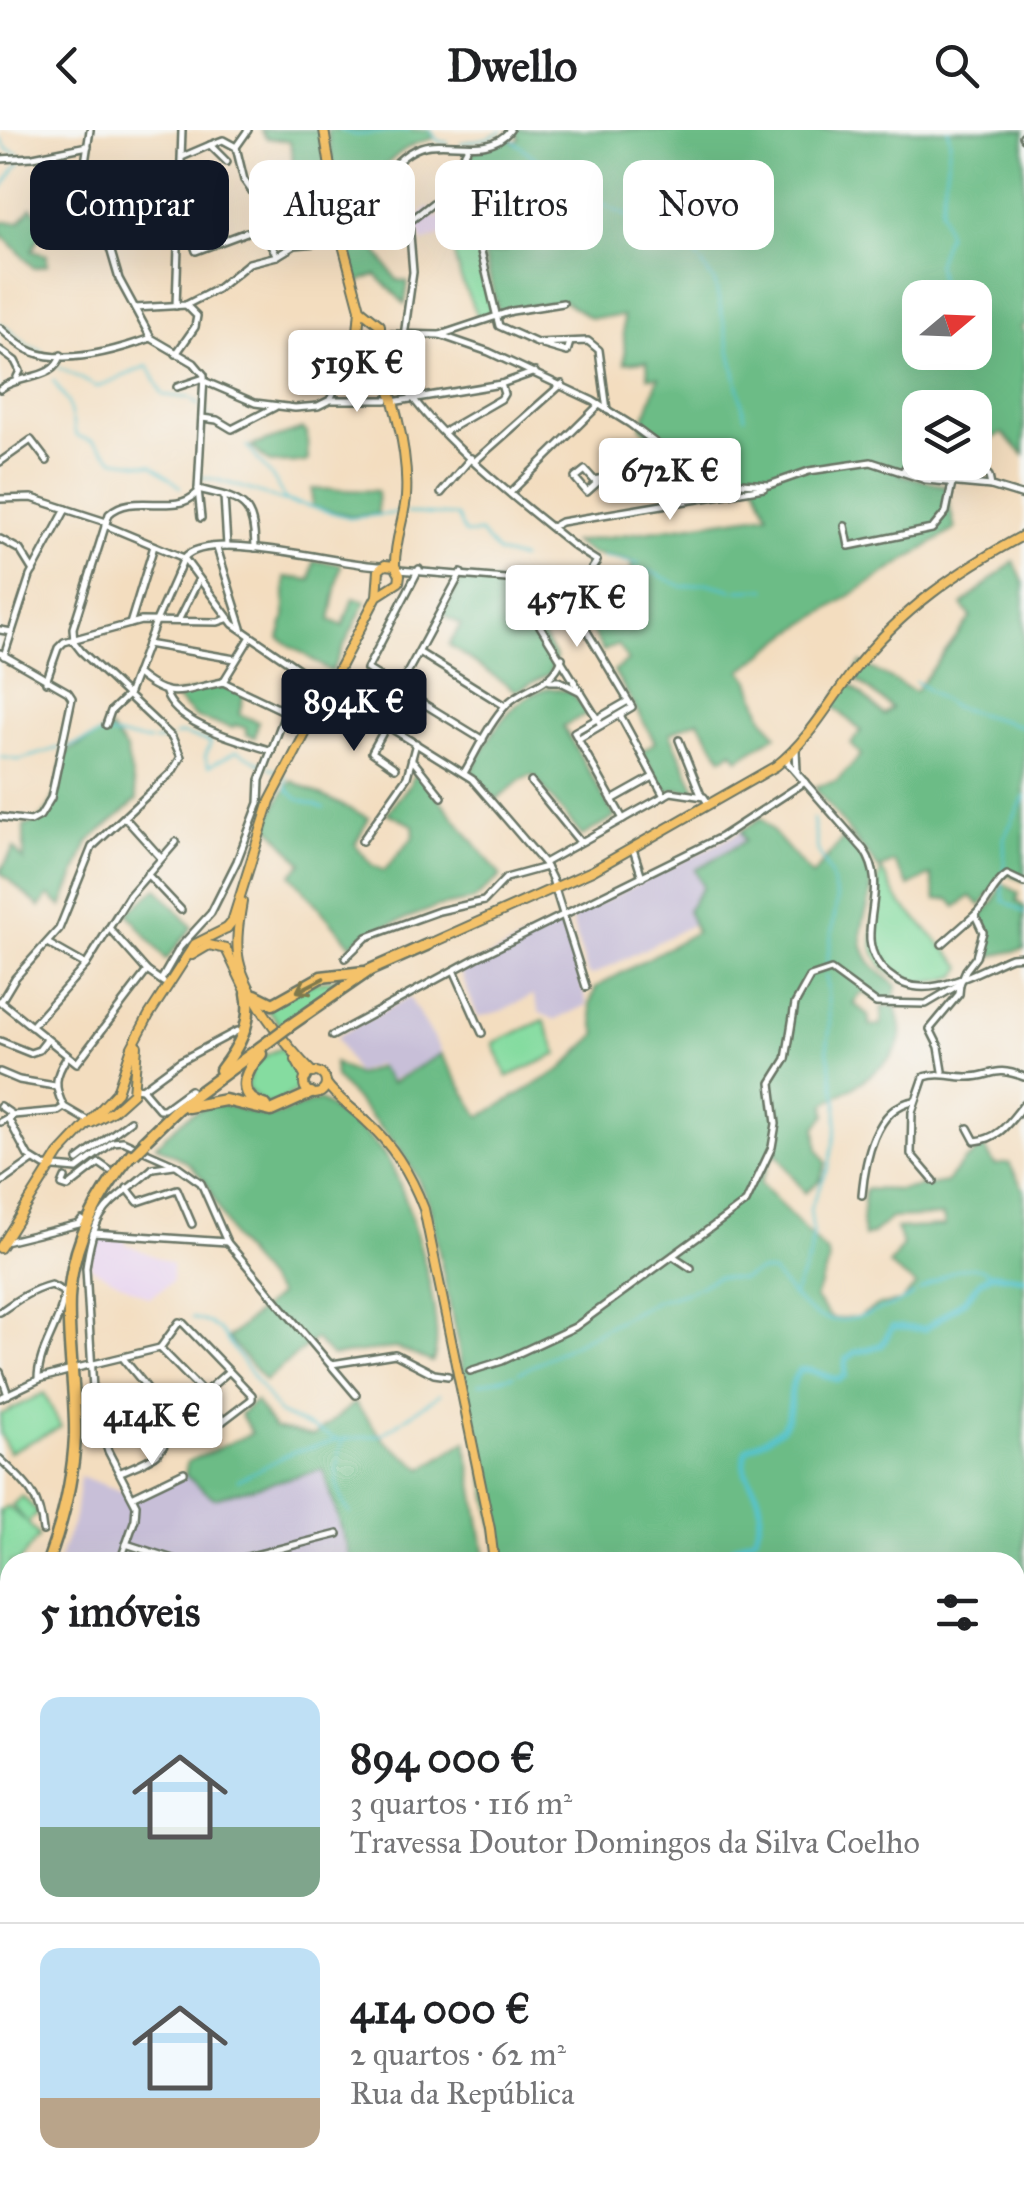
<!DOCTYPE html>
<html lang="pt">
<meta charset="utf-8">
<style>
body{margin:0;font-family:"IM FELL Great Primer",serif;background:#f6f6f6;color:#202124;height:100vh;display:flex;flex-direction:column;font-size:38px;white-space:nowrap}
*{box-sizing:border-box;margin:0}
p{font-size:32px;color:#757577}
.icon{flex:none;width:55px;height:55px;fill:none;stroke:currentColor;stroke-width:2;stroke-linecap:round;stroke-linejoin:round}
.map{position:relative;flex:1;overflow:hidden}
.panel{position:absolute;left:0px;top:1422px;width:1025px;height:642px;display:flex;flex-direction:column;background:#fff;border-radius:30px 30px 0 0;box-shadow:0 10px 40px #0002}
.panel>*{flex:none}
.hud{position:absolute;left:30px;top:30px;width:965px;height:90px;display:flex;gap:20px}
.needle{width:65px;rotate:71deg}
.tools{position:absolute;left:902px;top:150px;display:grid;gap:20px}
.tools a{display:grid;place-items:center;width:90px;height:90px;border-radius:20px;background:#fff;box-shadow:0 10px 40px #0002;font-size:50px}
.price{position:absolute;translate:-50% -85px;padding:0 22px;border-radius:10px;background:#fff;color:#222;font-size:32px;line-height:65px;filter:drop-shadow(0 2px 5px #0008)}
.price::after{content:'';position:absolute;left:50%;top:60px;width:30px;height:22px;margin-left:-15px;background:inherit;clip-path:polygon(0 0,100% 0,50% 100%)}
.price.selected{background:#111827;color:#fff}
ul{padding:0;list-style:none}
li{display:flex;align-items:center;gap:30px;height:250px;padding:0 40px}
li+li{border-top:2px solid #e0e0e0}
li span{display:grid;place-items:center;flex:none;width:280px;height:200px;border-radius:20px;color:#555}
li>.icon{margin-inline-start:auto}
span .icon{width:120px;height:120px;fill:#fffc;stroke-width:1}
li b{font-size:42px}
h2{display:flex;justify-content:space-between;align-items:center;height:120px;padding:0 40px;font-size:42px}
.pill{padding:0 35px;border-radius:20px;background:#fff;box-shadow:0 10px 40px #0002;font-size:35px;line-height:90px}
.pill.selected{background:#111827;color:#fff}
header{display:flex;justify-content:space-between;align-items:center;height:130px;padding:0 40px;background:#fff;font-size:45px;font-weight:700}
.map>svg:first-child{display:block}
</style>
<header><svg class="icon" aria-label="back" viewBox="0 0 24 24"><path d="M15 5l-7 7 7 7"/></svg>Dwello<svg class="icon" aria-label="search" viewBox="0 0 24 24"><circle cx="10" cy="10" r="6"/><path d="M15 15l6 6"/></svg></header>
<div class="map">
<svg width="1024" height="2064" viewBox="0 0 1024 2064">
<rect width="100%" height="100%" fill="#f6f6f2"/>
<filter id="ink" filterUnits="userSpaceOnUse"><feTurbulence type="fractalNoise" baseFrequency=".01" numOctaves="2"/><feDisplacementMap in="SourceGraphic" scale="20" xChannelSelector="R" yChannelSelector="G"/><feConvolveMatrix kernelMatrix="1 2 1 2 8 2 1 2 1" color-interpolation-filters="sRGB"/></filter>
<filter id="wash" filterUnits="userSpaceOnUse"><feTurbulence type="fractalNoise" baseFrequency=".0048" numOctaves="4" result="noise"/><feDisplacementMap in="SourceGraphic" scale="40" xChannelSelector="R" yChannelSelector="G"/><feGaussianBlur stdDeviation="2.25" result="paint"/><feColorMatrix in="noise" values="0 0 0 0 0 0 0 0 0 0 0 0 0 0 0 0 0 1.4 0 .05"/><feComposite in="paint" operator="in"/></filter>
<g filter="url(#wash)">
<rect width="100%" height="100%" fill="#f3ddbf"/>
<g fill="#e7d2ef">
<path d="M428 76 434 88 476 84V103H447L423 112 415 92Z"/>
<path d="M101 1107 125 1109 126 1114 172 1134V1152L149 1168 90 1137 95 1109Z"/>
</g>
<g fill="#c8bfd8">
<path d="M741 702 745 711 695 742 703 757 687 781 693 794 593 845 588 844 572 792 574 786Z"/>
<path d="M558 792 566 794 587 875 556 890 540 883 533 865 501 881 478 887 460 841Z"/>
<path d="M409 867 442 923 390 951 378 934 356 943 336 907Z"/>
<path d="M324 1339 352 1432H58L75 1387 80 1346 140 1368 185 1344 214 1368Z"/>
</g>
<g fill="#85dca0" stroke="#528c6a" stroke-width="2.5">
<path d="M452 103H476L491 180 489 186 479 189C466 162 452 134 452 103Z"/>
<path d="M881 739 899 771 963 837 957 846C926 857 883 857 873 817 869 802 878 756 881 739Z"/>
<path d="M354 846 282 897 265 876 313 853Z"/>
<path d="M544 890 558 924 507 947 493 913Z"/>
<path d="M282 918 300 941 299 958 277 974H263L247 958C249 935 260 926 282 918Z"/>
<path d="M44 1263 61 1297 9 1322 0 1303V1285Z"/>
<path d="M22 1366 38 1382 28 1393 39 1406 19 1432H10V1445L0 1458V1381L7 1376 26 1391 12 1375Z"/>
</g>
<g fill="#6cbc86" stroke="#467c5d" stroke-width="2.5" fill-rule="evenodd">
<path d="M261 0H320L332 80 287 77 285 42 293 33 290 11 266 8Z"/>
<path d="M327 0H431L432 9C392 15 365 58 352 93L343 92Z"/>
<path d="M515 0H1024V195L1020 197 1024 203V325L1002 303 975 318V278H920V315L900 344 945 356 955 399 791 503 742 540 750 551 763 587 776 605 738 629 733 622 722 628 698 590 670 603 697 662 678 659 665 662 642 622 655 612 614 541 628 531 618 515 603 521 565 455 596 448 630 450 632 431 592 424 573 412 768 384 756 354 682 329 641 297 659 247H648L647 231 625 233 623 186 590 188 564 171 498 182 484 124 506 121 503 69H506V38L460 41 475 20 510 9 515 13 519 8ZM920 168H975V222H920Z"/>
<path d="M32 77 45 94 32 121 47 125V135L34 138 2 104 0 111V92H20Z"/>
<path d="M362 101 397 150 408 152 405 174 376 145 364 149 355 157 346 111 354 102Z"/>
<path d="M303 299 307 303 308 330 305 332 270 333 251 316Z"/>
<path d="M312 359 377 361 378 384 354 386 312 377Z"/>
<path d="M314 431 341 434 330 490 343 496 353 468 366 471 331 542 279 508 285 487V447L311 450Z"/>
<path d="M1014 431 1024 454V751L1004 743 981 776 971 766 956 777 949 769 936 770 931 745 909 756 894 732 879 739 814 657 837 651 861 625 851 614 861 601 831 574 848 552 884 585 892 578 852 546 861 533 915 562 971 487 962 475Z"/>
<path d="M462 448 503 453 514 460 556 528 549 544 516 561 449 515 461 495 443 484Z"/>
<path d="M218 555 244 564 239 584 258 592 255 607 246 604V598L235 595 233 598 196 588 173 566Z"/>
<path d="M550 558 571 562 589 583 563 596 615 687 582 706 533 645 520 650 497 670 471 642C490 606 508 568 550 558Z"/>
<path d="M110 599 126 620 137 670 88 712 62 777 49 765 40 777 0 742 14 718 24 731V696C57 688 58 650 65 623Z"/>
<path d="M416 640 501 746 474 770 437 777 364 804 351 815 291 745 302 733 268 695C273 678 280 665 292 651L369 688 355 714 372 735 384 741 414 706 413 695 387 683 410 654Z"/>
<path d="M761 688 812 746 846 705C903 764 842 785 869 830 876 842 888 848 897 856L894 869 877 870 863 862 853 873 868 885 870 896 881 895 882 877 896 876C898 886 903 897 901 907 898 933 846 961 825 974L826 985 816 997 818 1019 826 1033 820 1050 805 1063 775 1022 760 1053 828 1124 829 1132 815 1168 829 1186 835 1189 858 1187 879 1175 901 1172 916 1155 889 1135 903 1115 896 1099 945 1096 943 1086 891 1088 873 1104 864 1107 862 1091 865 1059 899 1060 946 1052 964 1031 984 1017 995 1035 1009 1033 1024 1060V1789L1015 1786V1432H501L430 1077 416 1045 398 1017 335 947 334 933 357 945 379 937 391 953 441 924 479 985 482 986 562 939 597 904 590 874 596 857 696 802 687 780 703 757 695 740 745 711 741 701Z"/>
<path d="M1002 753 1019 763 1017 771 1024 777V819L991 826 985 819 988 807 981 785 994 772Z"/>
<path d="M157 758 192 797 166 830 128 783Z"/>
<path d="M320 970C343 988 374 1006 389 1032 408 1063 450 1202 432 1232L396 1218 331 1226 315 1209 265 1251 228 1208 278 1165 234 1110 207 1054 190 1034 156 1015C178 994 196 971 229 976 242 978 255 986 268 986 287 985 301 973 320 970Z"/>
<path d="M255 1271 274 1298 313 1306 355 1273 385 1311 423 1339 466 1311 486 1432H352L323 1339 214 1368 185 1345 187 1332 252 1303 240 1284Z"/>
<path d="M10 1641V1891L3 1952 0 1735 3 1684Z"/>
<path d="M627 2055H873L874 2061 617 2064Z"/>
</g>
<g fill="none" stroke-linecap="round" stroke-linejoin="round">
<g stroke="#56c3cb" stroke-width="2.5">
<path d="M340 0 356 5 409 0"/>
<path d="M430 0 438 11 448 13"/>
<path d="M509 7 570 56 611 78"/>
<path d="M0 9 7 19 19 24"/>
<path d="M461 13 488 8 502 1"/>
<path d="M0 61 20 31"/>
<path d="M614 80 687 113 699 130"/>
<path d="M702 134 715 153 745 287"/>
<path d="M942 168 937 133 947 104 941 79 950 12 948 0"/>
<path d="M0 193 27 215 43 222"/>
<path d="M58 237 97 257 148 236 163 265 189 268 199 276"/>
<path d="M53 250 68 273 76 306 93 311 115 330 152 335 181 357"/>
<path d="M207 285 210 286"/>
<path d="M247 316 275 351 285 370 352 388 399 383"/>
<path d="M201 347C236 352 265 367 298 375"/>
<path d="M407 383 457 386 465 404 480 403 498 423 521 429"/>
<path d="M602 427 639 434"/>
<path d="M648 440 683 457 706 453 733 460"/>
<path d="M738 460 766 459"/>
<path d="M915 551 951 576 1024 597"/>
<path d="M175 606 182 604 211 612 205 627 209 636 237 621 262 634"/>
<path d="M154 611 170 610"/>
<path d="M65 618 103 604 150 611"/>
<path d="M0 627 19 630 59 618"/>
<path d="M269 637 280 643"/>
<path d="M286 647 287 659 298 669 324 678"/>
<path d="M813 689 818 721 831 746 837 770 826 839"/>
<path d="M1005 745 1004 708 1024 667"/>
<path d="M1002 752 1004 771 1024 782"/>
<path d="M919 1161C943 1148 965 1126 992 1144"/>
<path d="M793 1166 810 1126 813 1104 810 1078 829 1037 837 995V972L827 918 830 898 826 845"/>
<path d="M192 1188 209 1193 221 1202 279 1283 336 1309"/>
<path d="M519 1243 656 1171 690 1161 717 1147 742 1149 760 1141 772 1142C805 1178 817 1204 871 1183 887 1177 900 1175 914 1164"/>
<path d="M479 1254 514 1245"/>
<path d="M343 1311C333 1333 334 1364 350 1383"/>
<path d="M238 1350 293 1322 338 1310 381 1305 440 1264"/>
<path d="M1015 1639 1024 1665"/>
</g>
<g stroke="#56c3cb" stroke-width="6">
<path d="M717 1432 733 1418 755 1407C758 1396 762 1386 760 1374 757 1351 738 1349 746 1320 757 1313 774 1306 782 1297 796 1280 785 1256 800 1240H810L838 1250 845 1246 846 1229 856 1222 882 1215 892 1197 925 1199 966 1169 981 1150 992 1144 1024 1148"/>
<path d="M1015 1578 1024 1579"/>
</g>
</g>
</g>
<g filter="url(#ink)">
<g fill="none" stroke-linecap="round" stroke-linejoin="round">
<g stroke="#697565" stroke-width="10">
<g id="minor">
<path d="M90 0 85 33 119 149 151 208 194 233 204 245 198 359 201 388"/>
<path d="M248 0 236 17 244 50 270 87V113L277 126"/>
<path d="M1023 6 1024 8"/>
<path d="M210 15 223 10 236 17"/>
<path d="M182 27 210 15 227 32"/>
<path d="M0 29 33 27 88 16"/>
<path d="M180 58 217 46"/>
<path d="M443 65 468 17"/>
<path d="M479 66V113L499 196 537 213 588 211 599 220 607 280"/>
<path d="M186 91 196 121 247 102"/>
<path d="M183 92 207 84"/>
<path d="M354 100C357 79 367 68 380 52 391 38 403 23 421 17 449 8 488 28 510 0"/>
<path d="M176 176 182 0"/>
<path d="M135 178 186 175 217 159 249 133 277 126 295 115 317 113 366 96 409 92 443 65 446 66H503L502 60 486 61 479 66"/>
<path d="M0 198C10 207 20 217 33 222 67 235 118 220 151 208"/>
<path d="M440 205 512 181 563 173"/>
<path d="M395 206 387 212C391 277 526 376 575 417L597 431 587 446 531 451 399 440"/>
<path d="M404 206 413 142 409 92"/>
<path d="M378 207 388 204 440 205 489 222 593 271 630 294 681 332 741 353 769 355 809 341 871 332 926 350 991 356 1024 366"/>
<path d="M543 215 567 222 570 212"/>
<path d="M0 220 15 231 20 241 17 247"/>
<path d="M176 224 195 197 197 186 186 175"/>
<path d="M204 251 255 273 295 278 318 276 330 270 343 241 355 227 359 204"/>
<path d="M177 257 204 248"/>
<path d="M0 259C19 244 55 251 61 225"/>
<path d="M330 270H386"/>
<path d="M392 272 501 254 535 242"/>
<path d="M202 288 217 290 232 299 275 277"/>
<path d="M444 302 501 269 504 264 501 254"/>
<path d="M475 331 562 254"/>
<path d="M975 331 989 346 991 356"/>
<path d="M0 332 31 310 47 331"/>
<path d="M903 341 920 318"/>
<path d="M594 350 597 353 587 362 575 348 585 340 594 350 681 332"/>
<path d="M198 359C241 370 254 369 255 418"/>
<path d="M441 363 471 328"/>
<path d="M510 363 599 275"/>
<path d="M224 366 227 416"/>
<path d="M0 369 32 368 106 392"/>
<path d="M105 395 184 428 233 494 325 557"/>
<path d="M845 396 849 416 932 399 946 382 952 353"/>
<path d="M552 397 561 392 764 358"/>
<path d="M0 409 20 420 33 441"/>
<path d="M217 418 242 498"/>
<path d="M184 428C210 397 342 436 381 436"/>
<path d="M419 439 367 539 483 610"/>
<path d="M511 449 601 595"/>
<path d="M557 451 632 577 578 609"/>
<path d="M178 491 199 449"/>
<path d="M130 494 154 416"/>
<path d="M0 500 12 502"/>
<path d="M74 512 73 498 109 384C132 361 175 386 196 364"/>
<path d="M147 514 235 529"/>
<path d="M0 523 68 562 72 568 51 668 40 686 31 691 0 687"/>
<path d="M420 523 505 576"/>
<path d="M4 526 30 446 66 379"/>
<path d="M136 543C171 573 181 560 223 552"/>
<path d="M550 551H559L581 562"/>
<path d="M46 552 58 518 64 512 141 491 218 492 227 489"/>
<path d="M223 552 286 582"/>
<path d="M223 552 250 508"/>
<path d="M399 558 461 443"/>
<path d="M333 562 472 649 544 733 552 749 586 857"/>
<path d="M166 563C176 596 243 611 272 621"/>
<path d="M620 585 664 666"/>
<path d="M106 595 111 581 128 565 156 491 184 428"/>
<path d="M387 595 372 622 395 638"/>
<path d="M679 610 701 665"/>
<path d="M796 619 797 641"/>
<path d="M787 627 788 633 864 720C883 749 871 772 870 803 869 819 876 834 888 844 924 876 974 842 1011 827L1024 826"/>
<path d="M414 632 442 667"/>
<path d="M464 643C477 621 489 593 507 574 526 555 553 556 562 528"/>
<path d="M531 652 580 712"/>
<path d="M612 670 653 647"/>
<path d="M125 688 161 728"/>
<path d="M623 689 574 602 628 571"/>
<path d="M362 711 407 647 416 613"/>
<path d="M633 719 642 747"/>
<path d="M544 733 671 662 704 667 708 673"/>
<path d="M147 744 181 780"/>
<path d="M109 798 147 841 163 852"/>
<path d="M49 814 86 835"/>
<path d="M942 814 975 785"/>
<path d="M345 828 367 807 439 781 484 771 506 748 546 737"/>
<path d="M454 840 482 903"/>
<path d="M161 850 180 817 211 783 237 731 259 673 260 650 289 574 290 534"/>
<path d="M0 871 77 933 147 841"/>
<path d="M0 873 15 848 59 799 92 717 172 642 181 627 172 607 81 521 74 512"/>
<path d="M31 897 86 835 129 766 176 712"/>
<path d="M332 906 476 828 721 707 805 652"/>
<path d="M0 911 30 923 39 920 46 911"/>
<path d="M943 941 939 917 930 899 959 864 960 854"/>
<path d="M0 942 19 950 55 956"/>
<path d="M135 958 142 959 180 931 237 901"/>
<path d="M142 959 159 979H164L190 960"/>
<path d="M0 976 13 985 58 981 64 977 88 991"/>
<path d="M64 977C53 956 55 946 67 927"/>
<path d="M0 992 13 985 9 990 28 1026 44 1036 77 1039 113 1012 123 1011 134 1016"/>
<path d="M968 998 975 1011C1000 1009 1010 991 1024 974"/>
<path d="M144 1021 176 1035 201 1053 227 1112 356 1265"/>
<path d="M78 1030 130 991"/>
<path d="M153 1038 174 1035"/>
<path d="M65 1048 62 1055 68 1057 99 1033 109 1040"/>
<path d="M934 1051 911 1024 912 982 924 947C941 942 950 947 966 947 993 948 992 934 1024 947"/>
<path d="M0 1053 33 1030"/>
<path d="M127 1058 138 1072 177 1059 192 1094"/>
<path d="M862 1065C865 1031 875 977 914 971"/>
<path d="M93 1103 227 1112"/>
<path d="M5 1112 79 1094 82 1090"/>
<path d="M673 1126 691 1138"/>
<path d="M0 1182C17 1170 31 1160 51 1155L64 1162C62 1193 38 1219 38 1249"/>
<path d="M160 1218 179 1192 183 1193 252 1265V1269L223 1291 183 1311"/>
<path d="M160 1218 204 1263 223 1291"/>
<path d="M332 1234 395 1224 434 1244 448 1246"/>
<path d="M77 1238 160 1218"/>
<path d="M470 1241 502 1231 575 1197 746 1072 772 1017 776 994 771 953 786 929 795 874 810 847 831 840 876 873 926 874 960 854 966 840 976 827 983 802 975 785C988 773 993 754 1007 745L1024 753"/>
<path d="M0 1242 8 1265"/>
<path d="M204 1263 229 1241"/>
<path d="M0 1268 42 1248 68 1241"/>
<path d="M0 1329C26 1354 39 1362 43 1401"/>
<path d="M121 1342C132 1337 147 1332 157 1324 188 1296 140 1251 123 1228"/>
<path d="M134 1366 184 1342"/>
<path d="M126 1414 182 1432"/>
<path d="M120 1432 135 1389 136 1375 108 1321 94 1277 86 1138C95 1073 109 1077 153 1038"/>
<path d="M227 1432 338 1404"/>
<path d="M1015 1898 1024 1900"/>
<path d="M8 1936 10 1948"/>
<path d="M0 1969 10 1961"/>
<path d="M0 1986 10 1997"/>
<path d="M0 2019 10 2010"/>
<path d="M0 2024 7 2028 10 2026"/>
<path d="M13 2055 21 2064"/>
<path d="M215 2055 218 2064"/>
<path d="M384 2055 387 2064"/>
<path d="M547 2055 554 2064"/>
<path d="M875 2055 877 2064"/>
<path d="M0 2059 8 2049"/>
<path d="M263 2064 267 2055"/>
<path d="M577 2064V2055"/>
</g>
</g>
<g stroke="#697565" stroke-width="12">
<g id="major">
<path d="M324 0 342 111 360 179 358 202 364 210 375 209 380 204V195L360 179"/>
<path d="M367 211C392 250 409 322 406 367 404 390 394 413 395 436"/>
<path d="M242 772C239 790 236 807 238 825 242 861 288 918 313 943"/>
<path d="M227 798 232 792 270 671 377 466 379 440 385 435 395 436 400 445 399 452 377 466"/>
<path d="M429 814 592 741 776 636C809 610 829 573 854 540 900 480 959 440 1024 405"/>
<path d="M226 819 249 867"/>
<path d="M192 825 209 815 226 819"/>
<path d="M296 930 306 948"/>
<circle cx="315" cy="953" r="11"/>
<path d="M326 953C337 969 353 978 367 992 394 1016 411 1045 424 1079L490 1399 494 1432"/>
<path d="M91 993 113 981 133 963 137 916"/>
<path d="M0 1118 59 1024 117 962 132 917 149 885 189 823 195 814 227 798"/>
<path d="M0 1708 10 1700"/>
<path d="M1015 1791 1024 1794"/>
<path d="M1015 2006 1024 2021"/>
</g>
</g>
<g stroke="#697565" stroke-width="15">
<g id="highway">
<path d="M255 865 273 874 321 847 364 842"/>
<path d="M289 896 370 840 429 814"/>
<path d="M261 924C244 942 234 967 266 976"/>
<path d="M221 940C238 918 253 893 247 864"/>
<path d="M188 977 225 970 271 981 311 963"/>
<path d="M143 1012 178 978 269 911"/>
<path d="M48 1432C63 1391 73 1350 75 1306 76 1260 67 1214 69 1168 72 1112 98 1065 132 1023"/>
<path d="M6 1597 10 1576"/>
<path d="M0 1654 10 1590"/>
</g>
</g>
<use href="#minor" stroke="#fff" stroke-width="5"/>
<use href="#major" stroke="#f4c26a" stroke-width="8"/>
<use href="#highway" stroke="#f4c26a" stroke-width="10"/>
<g stroke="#697565" stroke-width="10" stroke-linecap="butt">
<path id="minor-bridge" d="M325 557 333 562"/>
</g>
<g stroke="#697565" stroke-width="12" stroke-linecap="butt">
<path id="major-bridge" d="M0 1591H10"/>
</g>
<g stroke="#697565" stroke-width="15" stroke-linecap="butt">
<g id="highway-bridge">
<path d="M269 911 289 896"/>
<path d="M134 1024 145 1013"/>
</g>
</g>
<use href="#minor-bridge" stroke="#fff" stroke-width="5"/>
<use href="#major-bridge" stroke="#f4c26a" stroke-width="8"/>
<use href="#highway-bridge" stroke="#f4c26a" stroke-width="10"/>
</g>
<defs><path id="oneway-shaft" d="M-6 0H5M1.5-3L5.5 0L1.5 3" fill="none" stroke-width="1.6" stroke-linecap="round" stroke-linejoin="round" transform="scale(2.5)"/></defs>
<use stroke="#7f794c" href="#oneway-shaft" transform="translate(310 855) rotate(153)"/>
</g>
</svg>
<div class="tools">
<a><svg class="needle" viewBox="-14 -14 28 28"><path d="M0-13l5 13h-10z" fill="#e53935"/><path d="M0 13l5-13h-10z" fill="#757577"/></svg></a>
<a><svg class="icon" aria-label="layers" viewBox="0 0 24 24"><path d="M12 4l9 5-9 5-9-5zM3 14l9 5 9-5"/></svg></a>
</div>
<b class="price" style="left:357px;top:285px">519K €</b>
<b class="price" style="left:670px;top:393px">672K €</b>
<b class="price" style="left:577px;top:520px">457K €</b>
<b class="price selected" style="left:354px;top:624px">894K €</b>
<b class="price" style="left:152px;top:1338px">414K €</b>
<div class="hud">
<a class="pill selected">Comprar</a>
<a class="pill">Alugar</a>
<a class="pill">Filtros</a>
<a class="pill">Novo</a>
</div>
<section class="panel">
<h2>5 imóveis<svg class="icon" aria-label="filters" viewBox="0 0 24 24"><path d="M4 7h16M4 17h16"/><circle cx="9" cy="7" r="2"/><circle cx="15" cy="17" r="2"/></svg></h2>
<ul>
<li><span style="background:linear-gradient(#bfe0f5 65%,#7fa58c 0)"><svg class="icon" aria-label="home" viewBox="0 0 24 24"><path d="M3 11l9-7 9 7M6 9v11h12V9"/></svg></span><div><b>894 000 €</b><p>3 quartos · 116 m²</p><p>Travessa Doutor Domingos da Silva Coelho</p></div></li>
<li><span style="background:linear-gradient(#bfe0f5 75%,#b9a48a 0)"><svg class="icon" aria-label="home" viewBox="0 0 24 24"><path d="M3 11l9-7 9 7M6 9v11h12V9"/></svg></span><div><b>414 000 €</b><p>2 quartos · 62 m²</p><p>Rua da República</p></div></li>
</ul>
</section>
</div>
